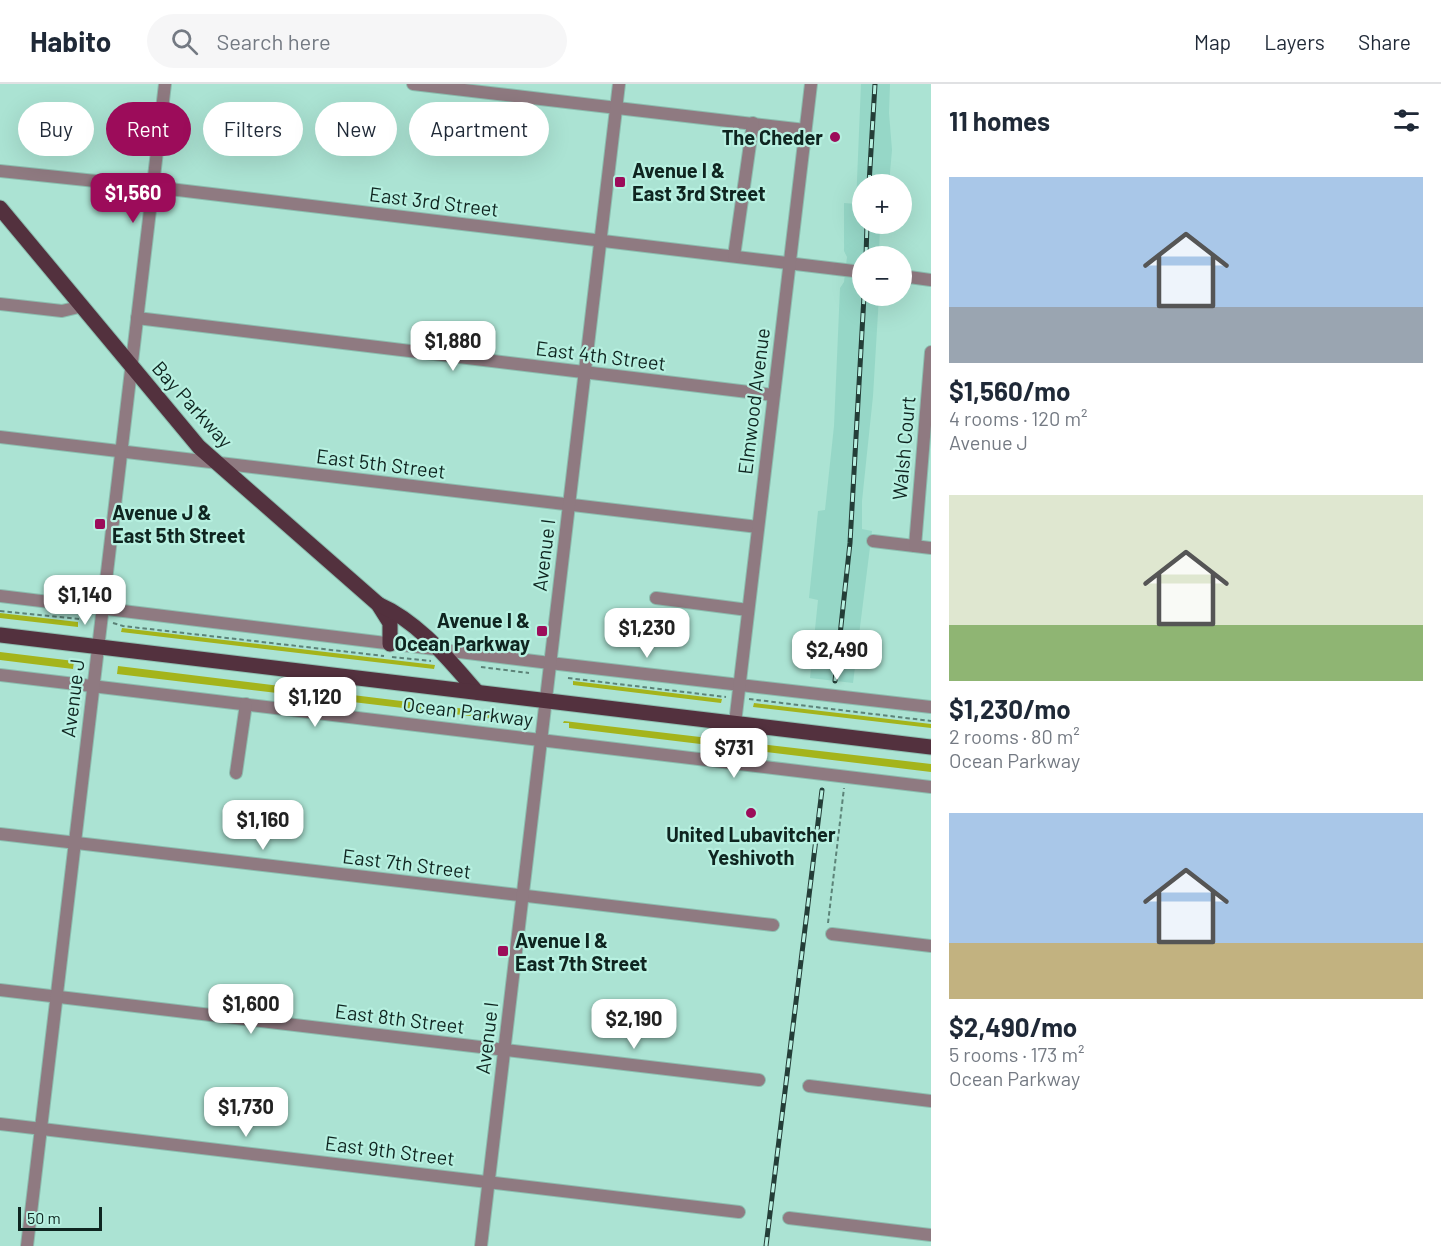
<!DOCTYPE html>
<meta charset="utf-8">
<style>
body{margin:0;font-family:Barlow,sans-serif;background:#f6f6f7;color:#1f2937;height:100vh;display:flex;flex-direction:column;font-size:22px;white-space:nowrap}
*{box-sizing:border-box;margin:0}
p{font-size:20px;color:#747a83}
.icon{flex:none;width:33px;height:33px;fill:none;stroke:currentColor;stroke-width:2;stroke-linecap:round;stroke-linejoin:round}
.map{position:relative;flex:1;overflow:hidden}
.side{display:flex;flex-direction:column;background:#fff;width:510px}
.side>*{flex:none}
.top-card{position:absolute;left:18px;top:18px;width:570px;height:54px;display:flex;gap:12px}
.buttons{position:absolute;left:852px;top:90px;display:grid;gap:12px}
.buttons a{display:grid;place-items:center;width:60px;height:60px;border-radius:50%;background:#fff;box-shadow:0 6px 24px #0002;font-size:30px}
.scale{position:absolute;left:18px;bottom:15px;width:84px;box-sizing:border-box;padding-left:6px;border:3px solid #0f2520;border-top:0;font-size:16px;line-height:21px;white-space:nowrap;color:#0f2520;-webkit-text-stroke:4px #b7f0e0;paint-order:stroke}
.price{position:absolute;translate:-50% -51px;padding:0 14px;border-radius:12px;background:#fff;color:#222;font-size:20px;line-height:39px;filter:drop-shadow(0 2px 3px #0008)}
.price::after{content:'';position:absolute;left:50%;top:36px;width:18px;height:14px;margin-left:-9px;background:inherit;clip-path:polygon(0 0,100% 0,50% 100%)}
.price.current{background:#9c0c5a;color:#fff}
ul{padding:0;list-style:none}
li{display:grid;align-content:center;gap:12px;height:318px;padding:0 18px}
li span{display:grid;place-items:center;height:186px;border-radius:0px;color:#555}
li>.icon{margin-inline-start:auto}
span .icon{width:108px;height:108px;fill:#fffc;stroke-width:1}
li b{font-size:26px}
h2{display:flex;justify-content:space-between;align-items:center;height:72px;padding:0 18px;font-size:26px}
.tag{padding:0 21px;border-radius:27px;background:#fff;box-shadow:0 6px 24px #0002;font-size:21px;line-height:54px}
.tag.current{background:#9c0c5a;color:#fff}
header{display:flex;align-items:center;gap:36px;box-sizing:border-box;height:84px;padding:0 30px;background:#fff;border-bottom:2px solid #e0e1e3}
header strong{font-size:28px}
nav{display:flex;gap:33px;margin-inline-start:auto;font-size:21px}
.search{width:420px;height:54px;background:#f6f6f7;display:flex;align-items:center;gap:15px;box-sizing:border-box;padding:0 21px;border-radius:33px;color:#747a83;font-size:22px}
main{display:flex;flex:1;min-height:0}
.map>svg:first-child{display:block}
</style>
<header>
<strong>Habito</strong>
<div class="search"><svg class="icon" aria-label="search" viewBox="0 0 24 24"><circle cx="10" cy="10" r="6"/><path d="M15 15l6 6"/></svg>Search here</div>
<nav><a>Map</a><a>Layers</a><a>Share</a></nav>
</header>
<main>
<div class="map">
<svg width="931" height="1162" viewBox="0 0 931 1162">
<rect width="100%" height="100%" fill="#abe3d3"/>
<path fill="#96d7c7" d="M861 0H890L889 29 892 66 889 100H862V140H880L879 172H862V212H879L873 312 862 417V445L872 447 853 599 810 594 818 516 809 514 818 427 825 426 834 342 840 204 844 198 847 173 844 167V119L856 120Z"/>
<g fill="#a4b41b">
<path d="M0 529 78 538V543L0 534Z"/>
<path d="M122 544 435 581 434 585 121 548Z"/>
<path d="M0 568 74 577 73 585 0 576Z"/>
<path d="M118 582 522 632 521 638 117 590Z"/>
<path d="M573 597 722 615 721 619 573 601Z"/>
<path d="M754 619 931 640V644L753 623Z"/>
<path d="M564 637 931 680V688L569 644V639H563Z"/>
</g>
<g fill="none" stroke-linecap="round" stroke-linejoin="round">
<g stroke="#8cbdaf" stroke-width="14">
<g id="minor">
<path d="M413 0 805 46"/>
<path d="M0 87 153 103 862 188"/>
<path d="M734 172 753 39"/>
<path d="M902 192 931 196"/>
<path d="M0 220 62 227 83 222"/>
<path d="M137 234 773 311"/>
<path d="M0 353 758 443"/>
<path d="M873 457 931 464"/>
<path d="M915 462 931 268"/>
<path d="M0 512 550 579 931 623"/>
<path d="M656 514 748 526"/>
<path d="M0 591 931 703"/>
<path d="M735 639 811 0"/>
<path d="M236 689 246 620"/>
<path d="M0 750 773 841"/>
<path d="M832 850 931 862"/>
<path d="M0 906 759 996"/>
<path d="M809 1002 931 1017"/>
<path d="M0 1040 739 1128"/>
<path d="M789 1134 931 1151"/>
<path d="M27 1162 165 0"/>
<path d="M481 1162 619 0"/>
</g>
</g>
<g stroke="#8cbdaf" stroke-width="17">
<g id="major">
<path d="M0 124 199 363 378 520 390 539V560"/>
<path d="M378 520C419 538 448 575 477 608"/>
<path d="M0 551 931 663"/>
</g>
</g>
<g stroke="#5c8378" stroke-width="2" stroke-dasharray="4.5 3" stroke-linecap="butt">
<path d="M0 527 89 536"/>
<path d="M113 539 123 542 384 572"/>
<path d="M392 573 431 577"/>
<path d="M481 583 529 589"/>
<path d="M568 594 726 613"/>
<path d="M749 615 931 637"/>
<path d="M828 839 844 704"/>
</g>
<use href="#minor" stroke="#8f7a81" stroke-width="12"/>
<use href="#major" stroke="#53313e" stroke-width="15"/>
<g stroke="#243e38" stroke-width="5">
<g id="rail">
<path d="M869 100 875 0"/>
<path d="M866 172 867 140"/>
<path d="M835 597 850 459 864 212"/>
<path d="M766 1162 822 706"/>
</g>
</g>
<use href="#rail" stroke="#b7f0e0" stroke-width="3" stroke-dasharray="9" stroke-linecap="butt"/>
</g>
<g fill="#9c0c5a" stroke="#b7f0e0" stroke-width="2">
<circle cx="835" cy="53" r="6"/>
<rect x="614" y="92" width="12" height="12" rx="3"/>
<rect x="94" y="434" width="12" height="12" rx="3"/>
<rect x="536" y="541" width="12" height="12" rx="3"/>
<circle cx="751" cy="729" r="6"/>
<rect x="497" y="861" width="12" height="12" rx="3"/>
</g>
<g text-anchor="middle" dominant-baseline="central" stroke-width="4.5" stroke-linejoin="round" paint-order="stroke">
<g font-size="20" font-weight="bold" fill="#0f2520" stroke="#b7f0e0" text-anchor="start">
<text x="823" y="53" text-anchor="end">The Cheder</text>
<text x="632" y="86">Avenue I &amp;<tspan x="632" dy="23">East 3rd Street</tspan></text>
<text x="112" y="428">Avenue J &amp;<tspan x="112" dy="23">East 5th Street</tspan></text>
<text x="530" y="536" text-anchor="end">Avenue I &amp;<tspan x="530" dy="23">Ocean Parkway</tspan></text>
<text x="751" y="750" text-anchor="middle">United Lubavitcher<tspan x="751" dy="23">Yeshivoth</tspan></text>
<text x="515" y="856">Avenue I &amp;<tspan x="515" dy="23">East 7th Street</tspan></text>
</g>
<g font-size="20" fill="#0f2520" stroke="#b7f0e0">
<text transform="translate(434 117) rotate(7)">East 3rd Street</text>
<text transform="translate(601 271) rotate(7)">East 4th Street</text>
<text transform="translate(753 317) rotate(-83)">Elmwood Avenue</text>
<text transform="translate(193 320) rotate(48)">Bay Parkway</text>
<text transform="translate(903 364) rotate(-85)">Walsh Court</text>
<text transform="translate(381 379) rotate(7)">East 5th Street</text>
<text transform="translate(543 471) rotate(-83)">Avenue I</text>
<text transform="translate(72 614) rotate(-83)">Avenue J</text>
<text transform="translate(468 627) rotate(7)">Ocean Parkway</text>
<text transform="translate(407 779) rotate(7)">East 7th Street</text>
<text transform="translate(400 934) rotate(7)">East 8th Street</text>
<text transform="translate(486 954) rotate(-83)">Avenue I</text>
<text transform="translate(390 1066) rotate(7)">East 9th Street</text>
</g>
</g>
</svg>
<div class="buttons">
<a>+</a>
<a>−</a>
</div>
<div class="scale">50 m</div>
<b class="price current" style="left:133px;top:140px">$1,560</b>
<b class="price" style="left:453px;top:288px">$1,880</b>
<b class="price" style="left:85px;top:542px">$1,140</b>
<b class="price" style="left:647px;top:575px">$1,230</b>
<b class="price" style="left:837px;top:597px">$2,490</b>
<b class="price" style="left:315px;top:644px">$1,120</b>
<b class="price" style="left:734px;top:695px">$731</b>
<b class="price" style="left:263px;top:767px">$1,160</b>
<b class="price" style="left:251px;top:951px">$1,600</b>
<b class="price" style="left:634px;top:966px">$2,190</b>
<b class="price" style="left:246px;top:1054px">$1,730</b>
<div class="top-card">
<a class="tag">Buy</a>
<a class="tag current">Rent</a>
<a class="tag">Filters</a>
<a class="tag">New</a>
<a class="tag">Apartment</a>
</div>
</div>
<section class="side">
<h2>11 homes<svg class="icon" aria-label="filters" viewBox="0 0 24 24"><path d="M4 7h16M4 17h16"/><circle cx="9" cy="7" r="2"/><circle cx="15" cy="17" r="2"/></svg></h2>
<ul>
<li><span style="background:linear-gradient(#a9c7e8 70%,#9aa5b1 0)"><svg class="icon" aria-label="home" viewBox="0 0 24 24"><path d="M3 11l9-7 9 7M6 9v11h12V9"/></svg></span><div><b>$1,560/mo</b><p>4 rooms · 120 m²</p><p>Avenue J</p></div></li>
<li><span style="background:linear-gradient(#dfe7d0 70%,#8fb573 0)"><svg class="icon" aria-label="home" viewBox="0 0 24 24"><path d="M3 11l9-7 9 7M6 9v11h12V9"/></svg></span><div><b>$1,230/mo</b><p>2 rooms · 80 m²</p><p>Ocean Parkway</p></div></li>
<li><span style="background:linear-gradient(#a9c7e8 70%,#c2b280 0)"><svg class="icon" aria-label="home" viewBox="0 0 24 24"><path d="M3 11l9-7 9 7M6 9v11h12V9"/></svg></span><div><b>$2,490/mo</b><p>5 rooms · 173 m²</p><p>Ocean Parkway</p></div></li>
</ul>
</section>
</main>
